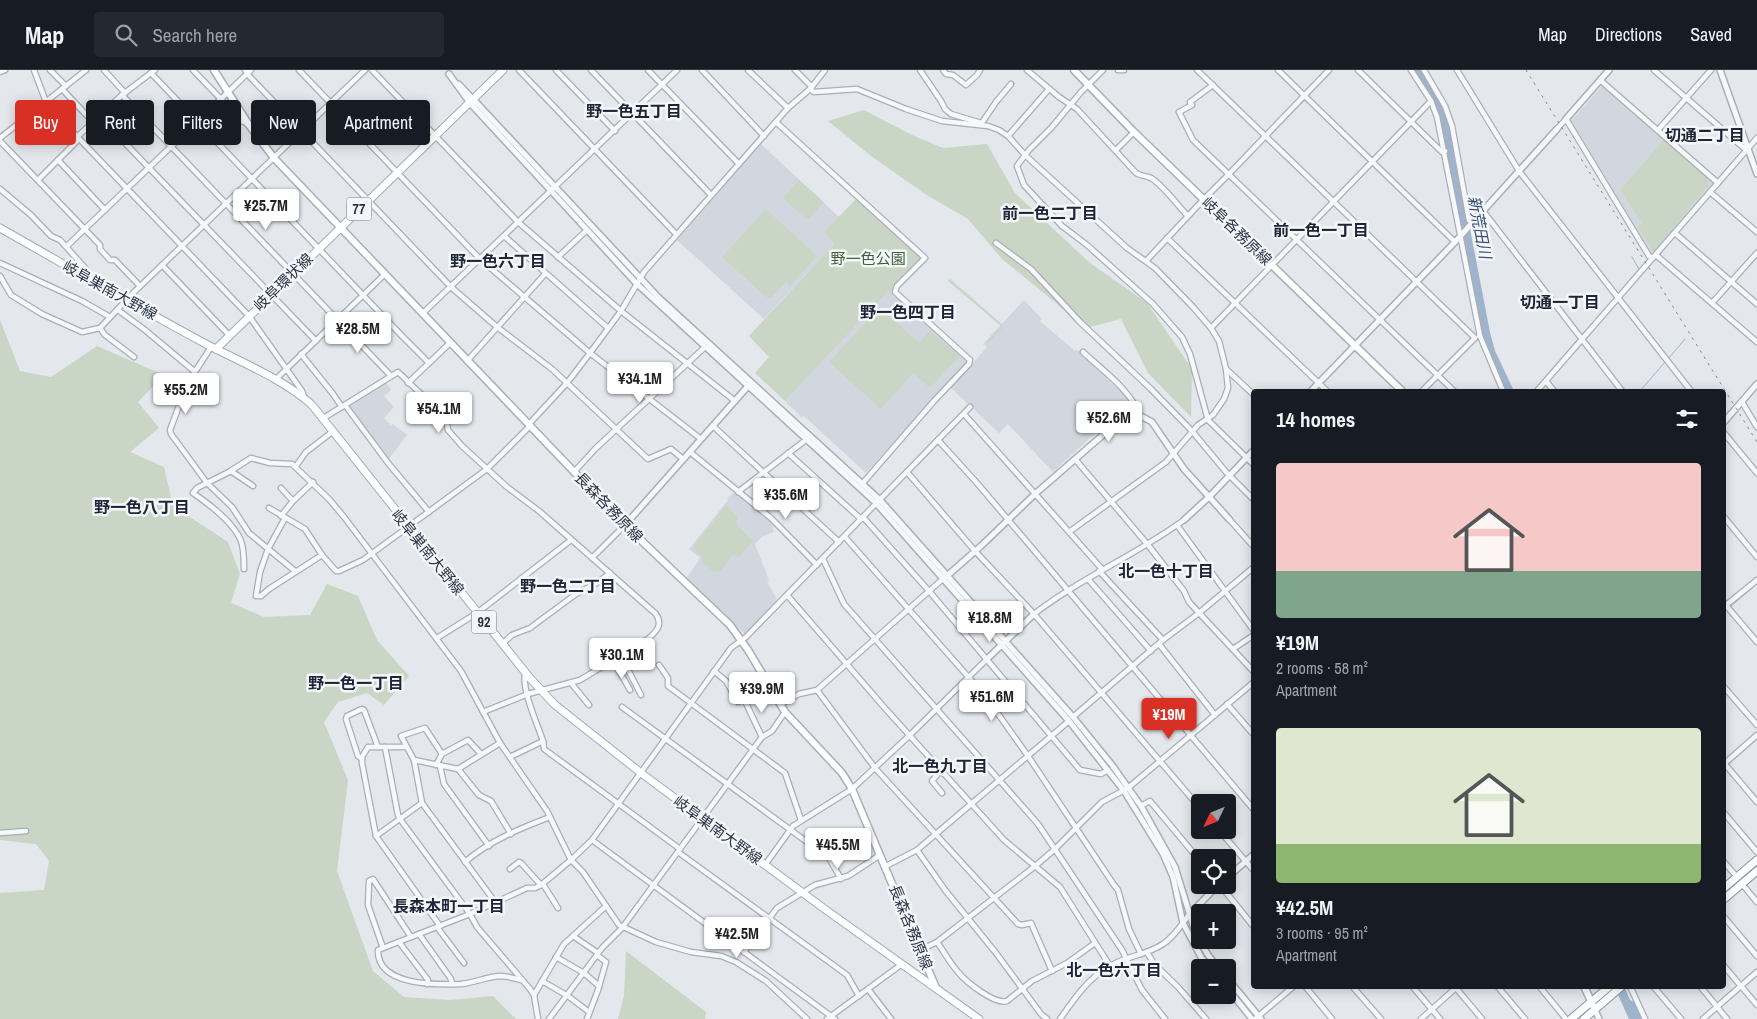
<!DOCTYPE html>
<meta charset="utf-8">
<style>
body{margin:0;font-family:"Archivo Narrow","Noto Sans JP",sans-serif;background:#242831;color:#f1f3f6;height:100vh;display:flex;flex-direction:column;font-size:19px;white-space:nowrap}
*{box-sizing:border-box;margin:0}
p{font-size:16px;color:#9ea1a6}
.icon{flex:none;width:28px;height:28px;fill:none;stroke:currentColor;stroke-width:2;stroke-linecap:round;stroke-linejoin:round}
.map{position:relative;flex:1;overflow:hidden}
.panel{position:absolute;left:1251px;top:319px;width:475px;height:600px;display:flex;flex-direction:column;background:#171b24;border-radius:5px;box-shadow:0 2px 12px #0003}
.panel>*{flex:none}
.banner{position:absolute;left:15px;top:30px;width:475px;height:45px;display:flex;gap:10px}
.needle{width:32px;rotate:227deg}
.controls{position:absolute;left:1191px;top:724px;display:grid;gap:10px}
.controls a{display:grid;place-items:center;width:45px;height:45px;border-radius:5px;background:#171b24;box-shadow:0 2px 12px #0003;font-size:25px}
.price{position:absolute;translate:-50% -42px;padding:0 11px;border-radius:5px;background:#fff;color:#222;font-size:16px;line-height:32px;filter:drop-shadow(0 1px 2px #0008)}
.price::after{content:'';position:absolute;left:50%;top:30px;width:15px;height:11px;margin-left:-8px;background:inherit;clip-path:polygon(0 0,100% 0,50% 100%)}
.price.on{background:#d93025;color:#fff}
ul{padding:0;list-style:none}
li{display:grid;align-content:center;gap:10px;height:265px;padding:0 25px}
li span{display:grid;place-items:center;height:155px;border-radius:5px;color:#555}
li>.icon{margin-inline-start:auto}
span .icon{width:90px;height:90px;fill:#fffc;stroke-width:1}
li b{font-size:21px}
h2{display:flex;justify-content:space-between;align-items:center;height:60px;padding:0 25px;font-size:21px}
.chip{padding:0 18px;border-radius:5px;background:#171b24;box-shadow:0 2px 12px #0003;font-size:18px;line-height:45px}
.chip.on{background:#d93025;color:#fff}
header{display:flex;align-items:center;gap:30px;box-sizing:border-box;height:70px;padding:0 25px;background:#171b24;border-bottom:1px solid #363941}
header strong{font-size:24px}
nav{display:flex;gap:28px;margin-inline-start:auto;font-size:18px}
.search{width:350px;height:45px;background:#242831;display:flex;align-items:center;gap:12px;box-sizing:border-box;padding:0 18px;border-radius:5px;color:#9ea1a6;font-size:19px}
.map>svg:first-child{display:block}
</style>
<header>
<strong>Map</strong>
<div class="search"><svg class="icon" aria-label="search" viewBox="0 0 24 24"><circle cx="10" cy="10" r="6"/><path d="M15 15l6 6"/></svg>Search here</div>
<nav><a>Map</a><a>Directions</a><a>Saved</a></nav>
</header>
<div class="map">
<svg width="1757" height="949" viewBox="0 0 1757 949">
<rect width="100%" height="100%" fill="#e4e7ec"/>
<g fill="#d2d6de">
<path d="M1603 15 1714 112 1653 183H1651L1571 51Z"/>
<path d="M761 74 839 147 824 162 834 174 764 249 677 170Z"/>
<path d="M888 220 967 289V292L866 403 804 346 802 348 785 331Z"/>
<path d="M1024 230 1042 249 1040 251 1075 281 1077 280 1134 334V338L1122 342 1105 354 1053 402 1008 354 999 363 951 318 987 277 983 274Z"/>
<path d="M385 311 391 320 384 326 394 337 384 348 391 355 393 354 407 365 388 390 348 335Z"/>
<path d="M735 422 771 452 774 462 763 466 755 474 769 510 767 512 778 531 745 564 686 509 700 488 689 479 728 430 727 428Z"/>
</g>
<g fill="#c9d6c5">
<path d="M864 40 912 65 943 78 987 74 1015 123 1090 193 1147 233 1192 299 1191 347 1148 303 1121 249 1086 258 1001 188 968 149 925 124 871 86 828 51Z"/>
<path d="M1664 70 1708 109V116L1653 182 1638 157 1642 153 1620 120Z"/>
<path d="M799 110 824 132 809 149H806L783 128Z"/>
<path d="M858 127 922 188 890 223 888 221 785 331 755 303 769 287 749 266 834 174 824 162Z"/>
<path d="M766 139 817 186 790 216 786 212 772 227H766L722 187Z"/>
<path d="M950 209 1004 256 987 274 986 273 1001 256 948 211Z"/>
<path d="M886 243 919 273 930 261 958 284 959 287 932 316 929 317 913 303 881 339 829 292 874 244Z"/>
<path d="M0 250 20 301 51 307 97 276 164 305 138 332 159 358 130 382 164 397 173 436 228 472 240 504 231 533 264 547 310 545 327 514 358 526 377 570 409 606 384 635 367 623 338 632 324 652 348 710 337 801 373 901 404 927 450 930 493 926 516 949H0V823L44 820 49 791 36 774 0 770Z"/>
<path d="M726 435 737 446V455L753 471 739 487 733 485 720 501 714 502 702 492V486L694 480V476Z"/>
<path d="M626 881 706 942 705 949H618L624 926Z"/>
</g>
<path fill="#9fb4cc" d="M1614 916H1624L1630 930 1634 932 1642 949H1629Z"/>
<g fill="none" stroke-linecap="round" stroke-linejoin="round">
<g stroke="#9fb4cc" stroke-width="1">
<path d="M1617 225 1639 199 1632 187"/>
<path d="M1581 266 1615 228"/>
<path d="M1668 289 1685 269"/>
<path d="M1533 321 1578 269"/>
<path d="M1640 321 1665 292"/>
<path d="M1730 537 1757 514"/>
<path d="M1727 695 1757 669"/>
</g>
<path stroke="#9fb4cc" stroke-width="9" d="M1418 0 1441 40 1445 54 1486 265 1491 283 1509 321"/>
<g stroke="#a9aeb7" stroke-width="7">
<g id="minor">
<path d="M34 0 46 32"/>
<path d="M50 0 66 16"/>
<path d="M104 0 125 23"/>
<path d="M193 0 242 51 248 54"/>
<path d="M245 0 250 7 451 217 497 257 552 299 648 389 671 379 683 389"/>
<path d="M299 0 480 189 590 283 701 369"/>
<path d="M372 0 518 152 621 241 735 331"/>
<path d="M519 0 676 164"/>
<path d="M556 0 615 61"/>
<path d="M591 0 711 125"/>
<path d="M648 0 739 94"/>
<path d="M702 0 764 66"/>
<path d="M748 0 788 38"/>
<path d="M795 0 812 17"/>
<path d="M920 0 941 31 945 39 951 44 981 53"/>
<path d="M943 0 946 4 953 5 966 15 977 5 980 0"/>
<path d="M1027 0 1059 27 1077 39 1136 103C1141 106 1147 106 1151 108 1163 115 1178 136 1188 146"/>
<path d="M1103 0 1081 22 1052 57 1029 80 1017 96 1024 115 1062 156 1087 175 1153 234 1182 267 1190 284 1208 350 1254 395"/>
<path d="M1118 0H1124"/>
<path d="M1197 0 1475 268 1422 321"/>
<path d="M1278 0 1455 172"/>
<path d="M1358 0 1442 82 1445 81"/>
<path d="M1424 0 1445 36 1452 56 1469 150 1472 153"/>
<path d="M1457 0 1519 101 1691 321"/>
<path d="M1654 0 1744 78H1748"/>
<path d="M0 2 5 0"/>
<path d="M151 3 402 266 429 293"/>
<path d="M1600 10 1718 113"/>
<path d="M459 14 474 30"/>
<path d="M1213 15 1190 32 1192 35 1179 42 1193 70 1454 321"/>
<path d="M62 19 93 52"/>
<path d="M810 19 814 22 857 19 906 39 942 51 988 56 999 60 1008 66 1025 85 1127 178 1155 198 1193 237 1211 258 1219 271 1226 299 1228 318 1224 329 1213 345 1198 355 1166 392 1069 462"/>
<path d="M122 25 391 306"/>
<path d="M1431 31 1437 47 1480 266"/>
<path d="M45 33 249 246 302 321 304 327"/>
<path d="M99 46 316 271"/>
<path d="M776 52 925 188 897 216 895 222 970 290 969 294 934 331 862 414"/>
<path d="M981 54 996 32 1011 14"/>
<path d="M1557 59 1566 49 1649 186 1653 188"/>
<path d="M1658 60 1711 0"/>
<path d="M1008 66 1049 19"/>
<path d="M77 67 122 25 155 0"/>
<path d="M0 68 86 0"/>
<path d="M0 71 100 175V179L110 190H115L140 216"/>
<path d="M1116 80 1134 62"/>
<path d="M58 90 105 140"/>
<path d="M38 110 79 69"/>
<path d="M0 119 31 145 51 166 60 170 86 199 85 206"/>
<path d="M1710 122 1757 162"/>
<path d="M1483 141 1622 321"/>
<path d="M1675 163 1757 234"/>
<path d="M504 166 608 258"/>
<path d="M1167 168 1327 321"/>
<path d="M996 173 1031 199 1080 252 1151 319 1192 361 1226 402 1254 430"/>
<path d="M67 176 251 0"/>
<path d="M1656 185 1757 272"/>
<path d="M558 187 587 160"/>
<path d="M1146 191 1204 129 1229 104 1329 0"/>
<path d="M0 193 82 231 110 247"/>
<path d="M162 195 229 265"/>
<path d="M0 206 11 225 42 244 82 262 100 258 105 265 134 287"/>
<path d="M1712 233 1757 183"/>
<path d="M118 240 145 260 194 301"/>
<path d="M423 243 677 0"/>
<path d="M100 258 132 224 365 0"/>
<path d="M1211 258 1431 31 1411 0"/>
<path d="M1479 266H1480L1503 321"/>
<path d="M211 277 180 325 179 336 170 360 171 364 207 413 232 437 249 463 295 501"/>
<path d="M1083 282C1101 299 1133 322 1139 345"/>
<path d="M301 284 333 324 342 337"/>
<path d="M468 290 545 204"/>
<path d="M1226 299 1254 325"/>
<path d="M275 310 385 204"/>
<path d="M1546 311 1554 321"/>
<path d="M408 313 451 272"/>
<path d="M1537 321 1757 68"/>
<path d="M1742 332 1757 357"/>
<path d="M345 335 388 393 429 442"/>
<path d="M964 344 1102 499"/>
<path d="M322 349 398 302 446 348 448 360 462 376 507 417 539 441 656 544C663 555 657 561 648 569L580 610 528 624 483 642"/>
<path d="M713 356 839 472"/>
<path d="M1724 363 1757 403"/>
<path d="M938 370 977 413 1254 740"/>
<path d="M690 382 771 448 817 495"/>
<path d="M788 383 861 449"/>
<path d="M1075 389 1148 475 1184 521 1189 532 1254 602"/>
<path d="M296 396 306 382 332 362"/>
<path d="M231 401 253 416"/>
<path d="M574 402 596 378 705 277"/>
<path d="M907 402 975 481 1034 544 1200 738"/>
<path d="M281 418 293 431"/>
<path d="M738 422 807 369"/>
<path d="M269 438 305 459 322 485 336 501H339L363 490 487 399 528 358 529 354 567 313 590 283 621 241 644 202 788 38 810 19 825 0"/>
<path d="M281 446 293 431 313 412"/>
<path d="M863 447 929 521 1080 700 1101 704 1108 700"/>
<path d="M1724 447 1757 487"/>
<path d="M285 448 268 479 260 502 256 526H261L269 519 322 485"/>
<path d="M1229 449 1254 477"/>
<path d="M1177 455 1254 561"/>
<path d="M845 467 986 627 1028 686 1114 815 1118 820 1129 859 1141 884"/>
<path d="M592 488 625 455"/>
<path d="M823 489 844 534 1038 754 1122 880 1142 920 1165 949"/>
<path d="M244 499C244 490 244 479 241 471 234 453 209 434 193 423L197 418 229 402 251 388 270 393 292 394 329 429 344 447 461 601 500 673 547 741 571 790 583 802 619 855 656 872 691 882 721 886 736 892 766 911 807 949"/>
<path d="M1099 501 1163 570"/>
<path d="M1088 509 1151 581"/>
<path d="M787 525 883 636 1004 770 1060 817 1110 896"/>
<path d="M1724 533 1757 572"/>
<path d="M1725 536 1757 510"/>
<path d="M1034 544C1081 508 1136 485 1184 450"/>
<path d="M437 568 477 543 571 470"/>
<path d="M502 574 512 565 530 558 576 524 597 513 610 503"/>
<path d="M1159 574 1215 645"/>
<path d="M1233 579 1254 565"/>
<path d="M621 586 641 625"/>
<path d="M613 590 630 620"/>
<path d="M659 595 668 608V616L785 703 801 750"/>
<path d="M714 601 726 611 738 632 770 618"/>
<path d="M525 603C522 621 537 653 543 671L544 679 680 779"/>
<path d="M571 613 589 635"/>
<path d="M1724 617 1757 655"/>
<path d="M817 620 875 698 1018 854 1022 855 1031 853 1052 901"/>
<path d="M744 629 762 667"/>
<path d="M783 633 799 624 817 620 945 507"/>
<path d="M1227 634 1254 665"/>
<path d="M622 637 829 788 841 809"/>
<path d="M1073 647 1163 570 1199 543 1254 497"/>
<path d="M385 677 398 745 400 749 470 844 477 857 530 919 534 925 538 949"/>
<path d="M407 677 401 666 425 658 442 684"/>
<path d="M510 687 543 671"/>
<path d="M362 689 358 686 346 649 347 646 362 639 364 640 378 677"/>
<path d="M414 690 458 699 500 673"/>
<path d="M1724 693 1757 732"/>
<path d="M1724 694 1757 665"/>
<path d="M436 695 442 684 468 670 481 684"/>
<path d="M440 696 444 714 489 776"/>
<path d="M458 699 479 725 491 731 511 764"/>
<path d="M941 700 932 711 942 723"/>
<path d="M1141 736 1150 731 1200 791"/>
<path d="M1724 743 1757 782"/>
<path d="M1219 760 1254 801"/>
<path d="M0 763 26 761"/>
<path d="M376 766 422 733"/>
<path d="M592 770 835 949"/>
<path d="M917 780 945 820 996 883 1041 944 1047 949"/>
<path d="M678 782 847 905 859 926"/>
<path d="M465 792C489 771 521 758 550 747"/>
<path d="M1724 792 1737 807"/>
<path d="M765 795 793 756 852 719 910 665 987 589"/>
<path d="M886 796 917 780 1069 651"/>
<path d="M510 799 519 792 521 793 541 815"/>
<path d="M543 814 558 838"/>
<path d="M1742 814 1757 832"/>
<path d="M1220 815 1254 857"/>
<path d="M1724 847 1757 886"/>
<path d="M440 856 376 766 362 693V687L368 677H407L414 690 422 733 495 832"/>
<path d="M437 857 464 893"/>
<path d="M419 864 451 909 452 914"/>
<path d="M573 866 606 836"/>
<path d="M399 872 428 910 427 914"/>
<path d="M937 872C944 882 950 893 958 902 966 912 995 935 1007 931L1032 911 1067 893 1095 873"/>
<path d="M383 878 368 835 369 811 373 809 411 867"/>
<path d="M920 880 937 872 1034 797 1055 779 1102 732 1128 718 1254 612"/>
<path d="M744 882 777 838 815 815 848 806 880 785"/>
<path d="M1147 882 1154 894 1177 916 1206 949"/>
<path d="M556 887 584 903 599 916"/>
<path d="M1724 896 1757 935"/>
<path d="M521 910C514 908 506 906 499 906 486 907 474 913 461 914 436 915 377 916 378 880L470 844 527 818H535L541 815 571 790 592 770 731 578 746 567 970 337"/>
<path d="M542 911 568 926 589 942"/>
<path d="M1305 916 1332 949"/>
<path d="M1352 916 1381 949"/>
<path d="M1412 916 1440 949"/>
<path d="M1497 916 1525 949"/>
<path d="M1539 916 1566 949"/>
<path d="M1630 916 1645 949"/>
<path d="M1653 916 1681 949"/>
<path d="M1700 916 1727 949"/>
<path d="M1456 918 1482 949"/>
<path d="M868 919 891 949"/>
<path d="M534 925 564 874 573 866 598 883"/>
<path d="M549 949 602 878 622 858 762 667 772 661 785 642"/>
<path d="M587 949 598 920 606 892 597 885"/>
<path d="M827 949 902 894"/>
<path d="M1060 949C1074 929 1088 908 1110 896 1126 886 1147 885 1163 874 1174 867 1181 855 1189 845"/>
<path d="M1255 949 1294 916"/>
<path d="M1421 949 1458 916"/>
<path d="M1703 949 1757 902"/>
</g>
</g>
<g stroke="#a9aeb7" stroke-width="8">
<g id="tertiary">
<path d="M1720 0 1757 104"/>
<path d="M449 4 470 33 637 214 876 433 1069 651 1124 721 1163 784 1173 807 1183 853 1201 887 1209 898"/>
<path d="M474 30 658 227 880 430 1073 647 1112 695 1141 736 1175 797 1196 865 1208 885 1218 898"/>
<path d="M1566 49 1609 0"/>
<path d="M1311 321 1455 172 1557 59"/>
<path d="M1724 352 1757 314"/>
<path d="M1184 450 1209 427 1254 380"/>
<path d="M625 455 749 315"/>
<path d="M948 505 981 476 1035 424 1119 351 1132 345H1139L1152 352 1184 399 1229 449"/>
<path d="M987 589 1034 544"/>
<path d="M1228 807 1254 784"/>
<path d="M1189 845 1218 815"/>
<path d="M1228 909 1261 949"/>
<path d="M1228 919 1252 949"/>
<path d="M1595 940 1599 949"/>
</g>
</g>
<g stroke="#a9aeb7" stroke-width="9">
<g id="secondary">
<path d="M214 0 249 55 274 88 625 455 730 555 748 580 785 642 842 703 852 719 936 918"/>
<path d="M1074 0 1134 62 1402 321"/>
<path d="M1584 916 1595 940"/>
</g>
</g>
<g stroke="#a3abb8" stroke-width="9">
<g id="primary">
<path d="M0 158C69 197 137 237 206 274 239 291 285 310 312 335L529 607 554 634 641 703 826 840 979 949"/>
<path d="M216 279 503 0"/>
</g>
</g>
<g stroke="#8b94a3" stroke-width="9">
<g id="trunk">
<path d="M1724 818 1757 790"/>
<path d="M1724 829 1757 801"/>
<path d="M1571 949 1610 916"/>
<path d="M1584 949 1622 916"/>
</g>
</g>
<use href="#minor" stroke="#f7f8fa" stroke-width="4.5"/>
<use href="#tertiary" stroke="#f7f8fa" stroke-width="5"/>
<use href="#secondary" stroke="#fff" stroke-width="6"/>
<use href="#primary" stroke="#fff" stroke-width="7"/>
<use href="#trunk" stroke="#fff" stroke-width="7"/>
<path stroke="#7d8696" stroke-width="1" stroke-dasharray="2.5 5" stroke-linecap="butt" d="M1526 0 1757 372"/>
</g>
<g text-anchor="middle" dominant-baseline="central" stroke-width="5" stroke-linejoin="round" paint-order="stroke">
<g fill="#f4f6f9" stroke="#676e7b" stroke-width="1">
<rect x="346.5" y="127.5" width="25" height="23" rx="4"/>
<rect x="471.5" y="540.5" width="25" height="23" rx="4"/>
</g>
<g font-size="14" font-weight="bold" fill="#2b3445">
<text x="359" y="139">77</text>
<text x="484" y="552">92</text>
</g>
<g font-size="15" fill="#2b3445" stroke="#f4f6f9">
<text transform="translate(1237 161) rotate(44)">岐阜各務原線</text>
<text transform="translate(283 212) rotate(-44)">岐阜環状線</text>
<text transform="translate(110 220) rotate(29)">岐阜巣南大野線</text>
<text transform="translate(609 437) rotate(46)">長森各務原線</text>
<text transform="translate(428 482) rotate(51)">岐阜巣南大野線</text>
<text transform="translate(718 760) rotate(36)">岐阜巣南大野線</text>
<text transform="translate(911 857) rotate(68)">長森各務原線</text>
</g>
<g font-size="15" fill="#3f6138" stroke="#f4f6f9">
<text x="868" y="188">野一色公園</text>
</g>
<g font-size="16" font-weight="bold" fill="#1d2536" stroke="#f4f6f9">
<text x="634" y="41">野一色五丁目</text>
<text x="1705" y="65">切通二丁目</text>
<text x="1050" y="143">前一色二丁目</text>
<text x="1321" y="160">前一色一丁目</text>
<text x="498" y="191">野一色六丁目</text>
<text x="1560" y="232">切通一丁目</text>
<text x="908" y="242">野一色四丁目</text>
<text x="142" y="437">野一色八丁目</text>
<text x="1166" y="501">北一色十丁目</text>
<text x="568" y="516">野一色二丁目</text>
<text x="356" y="613">野一色一丁目</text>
<text x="940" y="696">北一色九丁目</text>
<text x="449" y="836">長森本町一丁目</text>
<text x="1114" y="900">北一色六丁目</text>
</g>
<g font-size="16" font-style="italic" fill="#34527a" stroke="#f4f6f9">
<text transform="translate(1480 157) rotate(79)">新荒田川</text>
</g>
</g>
</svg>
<div class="controls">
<a><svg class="needle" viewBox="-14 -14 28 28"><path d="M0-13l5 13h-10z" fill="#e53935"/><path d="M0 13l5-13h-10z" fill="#9ea1a6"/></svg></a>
<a><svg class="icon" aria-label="locate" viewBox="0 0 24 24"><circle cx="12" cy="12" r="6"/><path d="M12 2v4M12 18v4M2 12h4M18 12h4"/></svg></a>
<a>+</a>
<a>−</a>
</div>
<b class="price" style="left:266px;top:161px">¥25.7M</b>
<b class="price" style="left:358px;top:284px">¥28.5M</b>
<b class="price" style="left:640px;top:334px">¥34.1M</b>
<b class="price" style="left:186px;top:345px">¥55.2M</b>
<b class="price" style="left:439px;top:364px">¥54.1M</b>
<b class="price" style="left:1109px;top:373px">¥52.6M</b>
<b class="price" style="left:786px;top:450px">¥35.6M</b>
<b class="price" style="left:990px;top:573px">¥18.8M</b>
<b class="price" style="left:622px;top:610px">¥30.1M</b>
<b class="price" style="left:762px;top:644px">¥39.9M</b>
<b class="price" style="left:992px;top:652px">¥51.6M</b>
<b class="price on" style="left:1169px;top:670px">¥19M</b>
<b class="price" style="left:838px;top:800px">¥45.5M</b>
<b class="price" style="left:737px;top:889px">¥42.5M</b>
<div class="banner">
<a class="chip on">Buy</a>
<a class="chip">Rent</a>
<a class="chip">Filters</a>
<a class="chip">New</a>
<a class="chip">Apartment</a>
</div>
<section class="panel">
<h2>14 homes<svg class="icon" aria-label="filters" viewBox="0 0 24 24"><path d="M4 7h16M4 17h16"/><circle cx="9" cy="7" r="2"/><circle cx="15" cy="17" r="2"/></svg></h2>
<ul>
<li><span style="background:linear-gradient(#f6c9c9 70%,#7fa58c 0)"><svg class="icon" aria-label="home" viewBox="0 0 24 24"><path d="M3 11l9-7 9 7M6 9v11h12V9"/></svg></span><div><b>¥19M</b><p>2 rooms · 58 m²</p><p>Apartment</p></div></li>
<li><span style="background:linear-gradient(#dfe7d0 75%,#8fb573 0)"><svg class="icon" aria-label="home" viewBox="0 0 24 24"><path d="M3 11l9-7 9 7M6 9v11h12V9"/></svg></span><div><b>¥42.5M</b><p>3 rooms · 95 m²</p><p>Apartment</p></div></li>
</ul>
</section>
</div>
